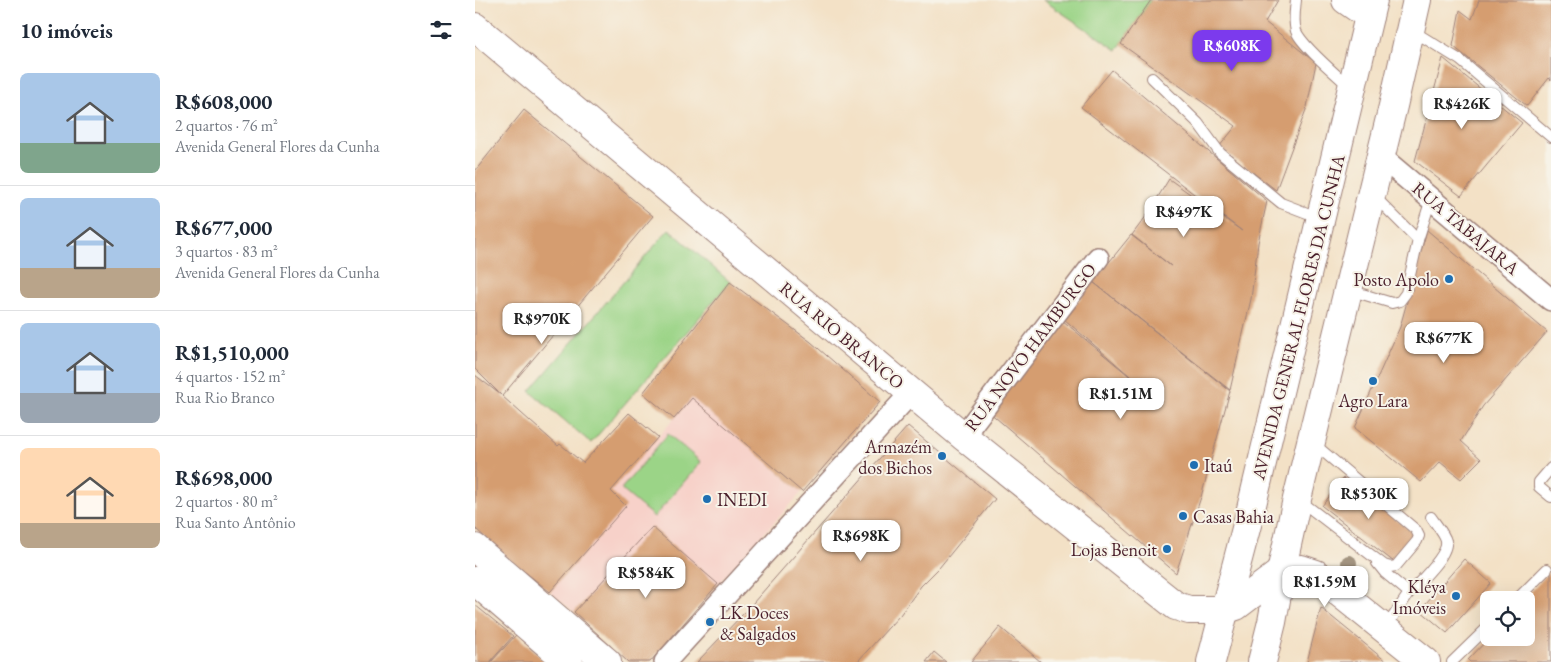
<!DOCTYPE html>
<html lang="pt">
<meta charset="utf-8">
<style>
body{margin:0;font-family:"EB Garamond",serif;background:#f6f6f7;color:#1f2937;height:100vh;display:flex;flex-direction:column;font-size:19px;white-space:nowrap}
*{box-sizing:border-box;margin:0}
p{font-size:16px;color:#747a83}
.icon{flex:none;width:28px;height:28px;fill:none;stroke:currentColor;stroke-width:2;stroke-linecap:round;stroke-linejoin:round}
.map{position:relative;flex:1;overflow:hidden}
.panel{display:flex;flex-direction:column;background:#fff;width:475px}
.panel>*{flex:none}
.buttons{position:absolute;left:1005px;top:591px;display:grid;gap:10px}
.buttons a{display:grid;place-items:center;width:55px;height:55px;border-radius:8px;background:#fff;box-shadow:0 5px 20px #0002;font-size:25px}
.price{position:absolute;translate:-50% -42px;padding:0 11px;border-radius:10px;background:#fff;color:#222;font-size:16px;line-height:32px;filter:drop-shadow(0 1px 2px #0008)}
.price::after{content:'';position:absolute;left:50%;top:30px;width:15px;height:11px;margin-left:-8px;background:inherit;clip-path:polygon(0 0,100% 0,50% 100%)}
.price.active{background:#7c3aed;color:#fff}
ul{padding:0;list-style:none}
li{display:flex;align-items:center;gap:15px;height:125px;padding:0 20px}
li+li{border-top:1px solid #e0e1e3}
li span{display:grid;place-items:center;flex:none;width:140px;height:100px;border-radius:8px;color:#555}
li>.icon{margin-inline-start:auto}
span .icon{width:60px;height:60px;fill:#fffc;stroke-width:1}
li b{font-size:21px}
h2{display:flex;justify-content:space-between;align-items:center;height:60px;padding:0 20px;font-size:21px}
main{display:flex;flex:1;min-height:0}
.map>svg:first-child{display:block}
</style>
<main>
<section class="panel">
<h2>10 imóveis<svg class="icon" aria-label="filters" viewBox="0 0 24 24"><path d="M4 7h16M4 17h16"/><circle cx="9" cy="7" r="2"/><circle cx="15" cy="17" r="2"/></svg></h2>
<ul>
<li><span style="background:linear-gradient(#a9c7e8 70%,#7fa58c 0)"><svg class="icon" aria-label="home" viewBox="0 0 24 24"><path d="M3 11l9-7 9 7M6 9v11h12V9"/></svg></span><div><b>R$608,000</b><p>2 quartos · 76 m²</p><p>Avenida General Flores da Cunha</p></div></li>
<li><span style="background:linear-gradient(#a9c7e8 70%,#b9a48a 0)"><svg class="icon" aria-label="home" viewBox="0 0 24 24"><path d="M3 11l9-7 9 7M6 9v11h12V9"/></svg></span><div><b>R$677,000</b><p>3 quartos · 83 m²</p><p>Avenida General Flores da Cunha</p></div></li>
<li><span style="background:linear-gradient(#a9c7e8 70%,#9aa5b1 0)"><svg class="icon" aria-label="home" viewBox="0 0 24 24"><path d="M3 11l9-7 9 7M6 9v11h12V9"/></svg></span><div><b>R$1,510,000</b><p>4 quartos · 152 m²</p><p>Rua Rio Branco</p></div></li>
<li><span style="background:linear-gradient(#ffd9b3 75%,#b9a48a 0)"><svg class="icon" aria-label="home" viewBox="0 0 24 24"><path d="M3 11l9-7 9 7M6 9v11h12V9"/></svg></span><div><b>R$698,000</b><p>2 quartos · 80 m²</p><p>Rua Santo Antônio</p></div></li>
</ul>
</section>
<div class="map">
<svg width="1076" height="662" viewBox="0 0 1076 662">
<rect width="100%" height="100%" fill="#f7f3e8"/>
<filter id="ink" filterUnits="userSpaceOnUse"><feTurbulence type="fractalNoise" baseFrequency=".02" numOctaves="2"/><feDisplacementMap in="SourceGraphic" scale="10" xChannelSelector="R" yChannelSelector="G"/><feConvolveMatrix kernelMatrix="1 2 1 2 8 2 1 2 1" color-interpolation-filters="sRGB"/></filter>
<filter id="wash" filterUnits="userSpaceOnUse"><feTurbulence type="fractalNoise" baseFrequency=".0096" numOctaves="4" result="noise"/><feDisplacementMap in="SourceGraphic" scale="20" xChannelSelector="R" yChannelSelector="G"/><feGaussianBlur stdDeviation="1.12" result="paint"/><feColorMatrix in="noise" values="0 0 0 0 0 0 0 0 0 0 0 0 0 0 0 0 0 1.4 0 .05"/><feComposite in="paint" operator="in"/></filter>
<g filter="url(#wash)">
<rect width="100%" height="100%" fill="#f3e1c6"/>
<path fill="#f7d1c9" d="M217 398 327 492 243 584 177 527 99 612 75 592 151 506 136 491Z"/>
<g fill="#9bd487" stroke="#727a59">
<path d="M568 0H676L642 50Z"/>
<path d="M194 229 255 282 116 443 55 391Z"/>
<path d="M193 434 226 462 179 517 146 489Z"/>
</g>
<g id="blocks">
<g fill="#d59d6f">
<path d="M676 0H803L790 22 841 63 832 107 801 190 744 147 761 126 646 44Z"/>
<path d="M1004 0H1076V80L1074 78 1052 106 978 46 985 10 997 19Z"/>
<path d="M968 58 1047 123 986 196 940 161Z"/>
<path d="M637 70 792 201 783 243 776 299 755 390 618 282 656 235 696 266 657 235 672 215 694 179 767 231 606 107Z"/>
<path d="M49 110 178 216 27 396 83 446 85 444 108 463 154 413 183 437 136 491 151 506 75 592 29 555 0 528V375L26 395 0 369V171Z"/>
<path d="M952 230 1072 332 1008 406 986 441 1006 459 986 479 965 462 946 482 880 428 925 327Z"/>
<path d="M255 282 336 342 405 402 327 492 217 398 199 419 168 393Z"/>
<path d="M618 282 755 391 726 497 701 573 513 411 587 320 676 394 589 319Z"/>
<path d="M433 426 520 499 464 568 446 586 425 615 382 662H222L271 611Z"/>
<path d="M868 478 941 535 919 562 847 506Z"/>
<path d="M177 527 243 584 175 662H153L99 612Z"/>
<path d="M989 559 1016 583 972 633 945 610Z"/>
<path d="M1076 570V662H995L993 660 1014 638H1051V600H1048Z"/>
<path d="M0 605 38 636 15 662H0Z"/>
<path d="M846 608 912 662H832Z"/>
<path d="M525 627 566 662H496Z"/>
<path d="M41 635 71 662H16Z"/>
<path d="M459 652 471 662H451Z"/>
</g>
</g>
</g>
<g filter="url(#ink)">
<use href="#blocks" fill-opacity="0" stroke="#9e8078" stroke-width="1"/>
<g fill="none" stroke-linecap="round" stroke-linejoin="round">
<g stroke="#9e8078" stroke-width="12">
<g id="lane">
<path d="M821 0C820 10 818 21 821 31 827 46 862 75 875 87"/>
<path d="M938 31 985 60 1076 137"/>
<path d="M677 78 723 123 745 153 806 203 845 218"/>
<path d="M899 196 943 240"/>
<path d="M874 290 917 303 925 301 931 293 943 240 956 199"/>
<path d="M1076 468 1064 482V487L1076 497"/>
<path d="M823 499 909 565 915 567 921 566 942 541 944 536 941 530 838 443"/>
<path d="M902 563 910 573 934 593C943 583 974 555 971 541 970 535 960 523 956 517"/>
<path d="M1041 600 1072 569"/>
<path d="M911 627 934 593"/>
<path d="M977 662 1014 626"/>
</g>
</g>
<g stroke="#9e8078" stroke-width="24">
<g id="street">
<path d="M905 156 1076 300"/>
<path d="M488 436 623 258"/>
<path d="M190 662 436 393"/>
</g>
</g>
<g stroke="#9e8078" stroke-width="30">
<g id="secondary">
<path d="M871 0 894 16"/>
<path d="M0 27 488 436 701 606 714 610H749L761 606 806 572 826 569 841 574 951 662"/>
<path d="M0 548 132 662"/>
<path d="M0 581 94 662"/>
</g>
</g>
<g stroke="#9e8078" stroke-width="30">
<g id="primary">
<path d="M736 662 774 517 898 0"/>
<path d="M787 662 797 622 806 572 822 499 918 106 942 0"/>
</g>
</g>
<use href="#lane" stroke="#fff" stroke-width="10"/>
<use href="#street" stroke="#fff" stroke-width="21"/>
<use href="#secondary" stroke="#fff" stroke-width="28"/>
<use href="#primary" stroke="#fff" stroke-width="28"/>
</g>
<circle fill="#a39480" cx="874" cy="563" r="8"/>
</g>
<g fill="#1f6fb2" stroke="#f7f3e8" stroke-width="2">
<circle cx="974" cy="279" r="5"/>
<circle cx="898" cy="381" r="5"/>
<circle cx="467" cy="456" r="5"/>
<circle cx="719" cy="465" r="5"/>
<circle cx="232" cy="499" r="5"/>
<circle cx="708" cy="516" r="5"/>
<circle cx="692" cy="549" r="5"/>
<circle cx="981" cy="596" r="5"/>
<circle cx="235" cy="622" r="5"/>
</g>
<g text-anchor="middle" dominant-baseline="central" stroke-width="4" stroke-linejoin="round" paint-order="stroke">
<g font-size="18" fill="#4a1f2b" stroke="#f7f3e8">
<text transform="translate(991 228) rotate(40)">RUA TABAJARA</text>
<text transform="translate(823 317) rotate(-76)">AVENIDA GENERAL FLORES DA CUNHA</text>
<text transform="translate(367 335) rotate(40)">RUA RIO BRANCO</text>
<text transform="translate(555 347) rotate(-53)">RUA NOVO HAMBURGO</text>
</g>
<g font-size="18" fill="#4a1f2b" stroke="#f7f3e8" text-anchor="end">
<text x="964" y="279">Posto Apolo</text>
<text x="898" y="400" text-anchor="middle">Agro Lara</text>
<text x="457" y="446">Armazém<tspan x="457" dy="21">dos Bichos</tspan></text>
<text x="729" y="465" text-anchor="start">Itaú</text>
<text x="242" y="499" text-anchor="start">INEDI</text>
<text x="718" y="516" text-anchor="start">Casas Bahia</text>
<text x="682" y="549">Lojas Benoit</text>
<text x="971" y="586">Kléya<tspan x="971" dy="21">Imóveis</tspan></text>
<text x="245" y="612" text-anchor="start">LK Doces<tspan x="245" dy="21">&amp; Salgados</tspan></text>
</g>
</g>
</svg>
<div class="buttons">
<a><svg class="icon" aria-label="locate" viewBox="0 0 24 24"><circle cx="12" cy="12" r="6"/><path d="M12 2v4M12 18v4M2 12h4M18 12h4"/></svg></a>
</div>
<b class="price active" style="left:757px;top:72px">R$608K</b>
<b class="price" style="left:987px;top:130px">R$426K</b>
<b class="price" style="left:709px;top:238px">R$497K</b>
<b class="price" style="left:67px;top:345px">R$970K</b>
<b class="price" style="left:969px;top:364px">R$677K</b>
<b class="price" style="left:646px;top:420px">R$1.51M</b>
<b class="price" style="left:894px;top:520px">R$530K</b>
<b class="price" style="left:386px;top:562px">R$698K</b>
<b class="price" style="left:171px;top:599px">R$584K</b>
<b class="price" style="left:850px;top:608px">R$1.59M</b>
</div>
</main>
